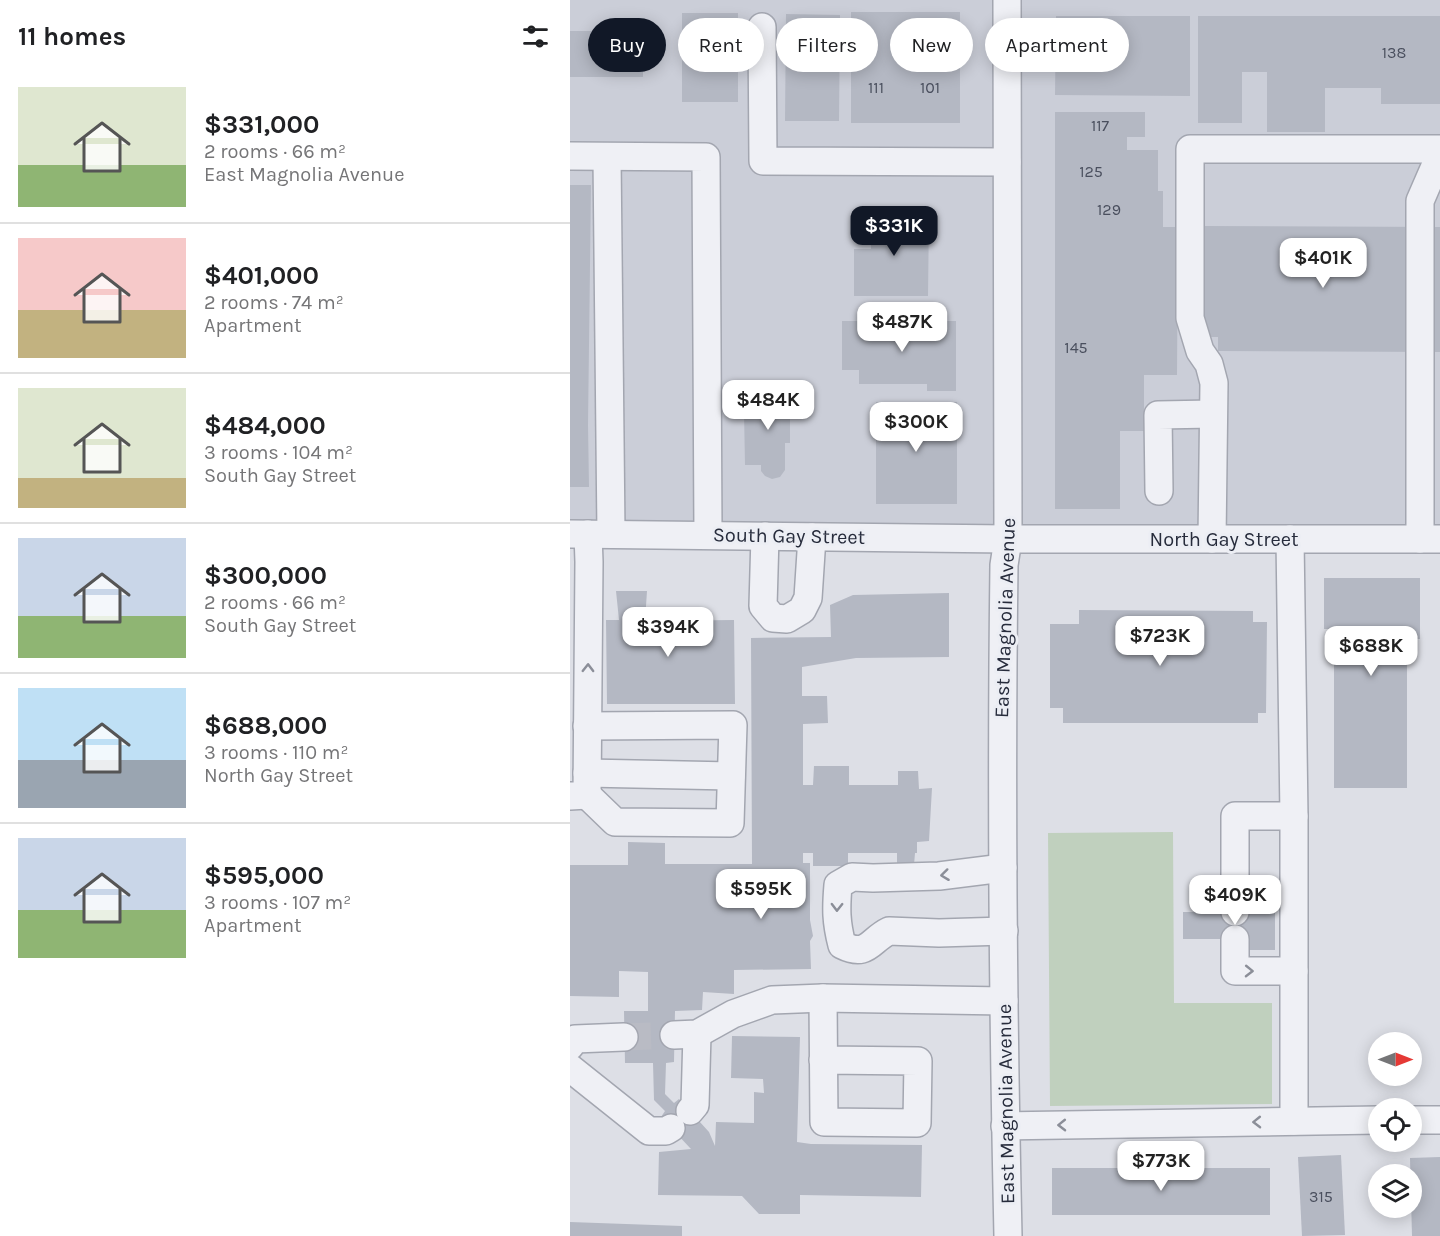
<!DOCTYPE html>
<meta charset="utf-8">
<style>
body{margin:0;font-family:Karla,sans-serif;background:#f2f2f2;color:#202124;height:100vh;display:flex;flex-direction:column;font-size:22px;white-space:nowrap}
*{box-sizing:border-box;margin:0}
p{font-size:20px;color:#757577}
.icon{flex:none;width:33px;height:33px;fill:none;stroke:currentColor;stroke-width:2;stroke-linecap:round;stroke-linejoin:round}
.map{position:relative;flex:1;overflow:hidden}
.details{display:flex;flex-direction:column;background:#fff;width:570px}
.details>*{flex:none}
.banner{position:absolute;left:18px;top:18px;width:570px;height:54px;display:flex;gap:12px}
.needle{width:39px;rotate:90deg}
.fabs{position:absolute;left:798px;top:1032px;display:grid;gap:12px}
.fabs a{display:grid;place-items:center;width:54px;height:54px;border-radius:50%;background:#fff;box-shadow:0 3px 15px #0003;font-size:30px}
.price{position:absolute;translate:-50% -51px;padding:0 14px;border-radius:12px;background:#fff;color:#222;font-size:20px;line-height:39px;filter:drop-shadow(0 2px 3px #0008)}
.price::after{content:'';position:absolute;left:50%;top:36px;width:18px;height:14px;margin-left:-9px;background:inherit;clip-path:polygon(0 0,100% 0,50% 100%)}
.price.on{background:#111827;color:#fff}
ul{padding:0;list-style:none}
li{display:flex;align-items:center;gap:18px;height:150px;padding:0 18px}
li+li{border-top:2px solid #e0e0e0}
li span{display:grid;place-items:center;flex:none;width:168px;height:120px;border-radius:0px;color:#555}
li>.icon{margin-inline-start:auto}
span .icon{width:72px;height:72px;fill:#fffc;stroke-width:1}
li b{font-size:26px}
h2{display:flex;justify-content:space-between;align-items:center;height:72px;padding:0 18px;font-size:26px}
.chip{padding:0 21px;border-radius:27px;background:#fff;box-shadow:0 3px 15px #0003;font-size:21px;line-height:54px}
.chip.on{background:#111827;color:#fff}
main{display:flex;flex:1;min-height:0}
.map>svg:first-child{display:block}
</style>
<main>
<section class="details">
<h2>11 homes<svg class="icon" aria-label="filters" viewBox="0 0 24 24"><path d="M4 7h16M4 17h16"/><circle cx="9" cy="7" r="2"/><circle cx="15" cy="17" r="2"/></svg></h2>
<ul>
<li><span style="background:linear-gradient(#dfe7d0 65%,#8fb573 0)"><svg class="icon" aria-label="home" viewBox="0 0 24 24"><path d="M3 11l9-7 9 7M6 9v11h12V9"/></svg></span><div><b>$331,000</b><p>2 rooms · 66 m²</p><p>East Magnolia Avenue</p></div></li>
<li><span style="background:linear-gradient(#f6c9c9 60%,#c2b280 0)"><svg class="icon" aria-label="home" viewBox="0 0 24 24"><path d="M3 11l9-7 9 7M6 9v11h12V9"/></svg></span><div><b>$401,000</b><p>2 rooms · 74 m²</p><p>Apartment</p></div></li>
<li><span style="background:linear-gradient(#dfe7d0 75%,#c2b280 0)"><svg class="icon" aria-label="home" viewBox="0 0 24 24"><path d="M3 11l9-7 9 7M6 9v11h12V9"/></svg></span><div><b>$484,000</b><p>3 rooms · 104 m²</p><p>South Gay Street</p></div></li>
<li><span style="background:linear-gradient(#c9d6e8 65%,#8fb573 0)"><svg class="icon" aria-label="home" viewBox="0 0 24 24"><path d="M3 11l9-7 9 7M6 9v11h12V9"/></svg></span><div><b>$300,000</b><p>2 rooms · 66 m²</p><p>South Gay Street</p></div></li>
<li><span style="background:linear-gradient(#bfe0f5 60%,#9aa5b1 0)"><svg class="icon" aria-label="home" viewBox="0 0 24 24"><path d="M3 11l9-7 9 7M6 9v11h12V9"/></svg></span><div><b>$688,000</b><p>3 rooms · 110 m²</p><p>North Gay Street</p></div></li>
<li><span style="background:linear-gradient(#c9d6e8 60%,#8fb573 0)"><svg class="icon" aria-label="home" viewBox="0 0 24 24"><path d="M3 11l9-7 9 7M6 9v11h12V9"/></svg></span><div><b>$595,000</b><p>3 rooms · 107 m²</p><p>Apartment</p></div></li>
</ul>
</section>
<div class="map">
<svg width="870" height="1236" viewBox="0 0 870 1236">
<rect width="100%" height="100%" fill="#dddfe6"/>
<path fill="#cbced8" d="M0 0H870V539L0 534Z"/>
<path fill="#c0d0be" d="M603 832 604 1003H702V1104L480 1106 478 833Z"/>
<g fill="#b4b8c3">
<rect x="281" y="12" width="109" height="111"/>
<rect x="112" y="13" width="56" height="89"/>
<path d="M216 14 270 15 269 121H215Z"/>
<path d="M486 16H620V96L485 95Z"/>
<path d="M628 16H870V104H811V88H755V132H697V72H672V123H628Z"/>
<path d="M0 31H57V40H73V77H0Z"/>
<path d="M485 112H575V137H557V150H588V191H593V227H608L607 375H574V431H550V509H485Z"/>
<path d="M0 185H21L18 425 19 487H0Z"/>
<path d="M301 213 359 214 358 296H284V249H301Z"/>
<path d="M635 226 870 227V352L648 351V337H635Z"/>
<path d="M272 321H386V391H357V384H289V370H272Z"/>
<path d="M202 381V395L220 394V443H215V470L210 477 202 479 195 476 191 471V465H175L174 411 186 410 185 382Z"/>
<rect x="306" y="402" width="81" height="102"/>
<path d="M754 578H850V639H837V788H764V629H754Z"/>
<path d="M46 591H77L75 621 164 620 165 704H37L36 620H49Z"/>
<path d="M379 593V657L286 658 232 667V696H257L258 723 233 724V785H243L244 766H279V785H328V771H348L349 789 362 788 359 841 347 842V853H345L344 865H327V853H278V866H243V853H233V863H240V920L243 936 240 941 241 969 164 970V994L133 992 132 1010 105 1011 104 1062 96 1063 95 1094 104 1103 109 1099 139 1132 145 1146 146 1122 184 1123V1092L194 1093 193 1079 161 1078 162 1036 230 1037 227 1142 241 1144 352 1145 351 1197 230 1195V1214H189L172 1196 88 1195 89 1152 121 1149 91 1117 95 1111 84 1100 83 1063H55L54 1011H78V972L49 971V997L0 996V865H58V842L95 843V864H182L181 638 261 637 260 605 283 595Z"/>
<path d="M509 610 683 611V622H697L696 713H688V723H493V708H480V624H509Z"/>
<path d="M679 901H705V950H676V939H613V912H679Z"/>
<path d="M771 1155 775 1235 732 1236 728 1157Z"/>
<path d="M870 1157V1236H842L840 1158Z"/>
<rect x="482" y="1168" width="218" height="47"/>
<path d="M0 1222 112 1226V1236H0Z"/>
</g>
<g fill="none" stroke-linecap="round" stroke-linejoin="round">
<path stroke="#b9bbc4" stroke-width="27" stroke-dasharray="27 14" stroke-linecap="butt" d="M54 1037 104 1035"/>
<g stroke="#a3a6b0" stroke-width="30">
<g id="minor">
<path d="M437 0 438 539 434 565C431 789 433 1012 438 1236"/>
<path d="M192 27 193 161 437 162"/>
<path d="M0 156 136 157 138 535"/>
<path d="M37 157 41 534"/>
<path d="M589 491 588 415 643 414"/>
<path d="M0 534 438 539H870"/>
<path d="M195 536 193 606 203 618 217 619 232 610 238 598 242 537"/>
<path d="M642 539 644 383 639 364 630 351 620 318V149H870"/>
<path d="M720 539 724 816V1121"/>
<path d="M850 539V201L870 155"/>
<path d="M17 773 161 776"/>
<path d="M17 795 45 822 160 823 163 725 17 726"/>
<path d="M0 796 17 795 19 562 18 534"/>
<path d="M433 868 369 876 303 878 282 877 268 885C266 909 266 922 272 945 298 958 300 940 319 931L369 933 434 931"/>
<path d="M665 912V816H724"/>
<path d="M665 939V971H724"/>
<path d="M253 998 254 1122 347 1123 348 1061 253 1060"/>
<path d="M104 1035 127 1034 163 1014 202 1000 253 998 434 1001"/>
<path d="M0 1046 5 1039 54 1037"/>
<path d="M0 1068 79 1131H96L101 1128"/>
<path d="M120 1111 125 1105 127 1034"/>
<path d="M842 1120H870"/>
<path d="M435 1126 808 1120"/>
</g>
</g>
<use href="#minor" stroke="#eff0f5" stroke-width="27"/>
</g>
<defs><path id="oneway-chevron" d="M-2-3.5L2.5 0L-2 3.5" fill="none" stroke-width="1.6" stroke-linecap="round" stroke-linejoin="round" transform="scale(1.5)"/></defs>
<g stroke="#8b8e98">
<use href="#oneway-chevron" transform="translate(18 668) rotate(-89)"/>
<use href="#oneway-chevron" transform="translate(375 875) rotate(173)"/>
<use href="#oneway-chevron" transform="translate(267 907) rotate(91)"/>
<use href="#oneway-chevron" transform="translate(679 971) rotate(1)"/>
<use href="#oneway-chevron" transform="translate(687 1122) rotate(179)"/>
<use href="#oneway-chevron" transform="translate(492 1125) rotate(179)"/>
</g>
<g text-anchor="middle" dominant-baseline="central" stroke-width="6" stroke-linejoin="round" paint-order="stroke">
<g font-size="16" fill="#4a4f5e">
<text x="824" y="52">138</text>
<text x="306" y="87">111</text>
<text x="360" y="87">101</text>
<text x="530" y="125">117</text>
<text x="521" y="171">125</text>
<text x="539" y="209">129</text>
<text x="506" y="347">145</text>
<text x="751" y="1196">315</text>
</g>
<g font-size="20" fill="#272c3c" stroke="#eceef4">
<text transform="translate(219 536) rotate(1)">South Gay Street</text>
<text x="654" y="539">North Gay Street</text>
<text transform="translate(435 618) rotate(-88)">East Magnolia Avenue</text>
<text transform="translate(436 1104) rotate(-91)">East Magnolia Avenue</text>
</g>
</g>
</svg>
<div class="fabs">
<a><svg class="needle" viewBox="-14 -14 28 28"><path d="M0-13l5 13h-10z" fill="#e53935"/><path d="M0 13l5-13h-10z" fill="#757577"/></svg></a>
<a><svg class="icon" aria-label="locate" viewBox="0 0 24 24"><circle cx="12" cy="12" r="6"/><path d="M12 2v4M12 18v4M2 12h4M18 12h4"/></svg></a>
<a><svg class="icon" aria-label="layers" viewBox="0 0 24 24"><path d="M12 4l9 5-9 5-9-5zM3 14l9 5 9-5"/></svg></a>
</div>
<b class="price on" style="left:324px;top:257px">$331K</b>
<b class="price" style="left:753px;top:289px">$401K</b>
<b class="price" style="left:332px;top:353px">$487K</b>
<b class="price" style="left:198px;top:431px">$484K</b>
<b class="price" style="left:346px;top:453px">$300K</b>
<b class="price" style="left:98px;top:658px">$394K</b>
<b class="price" style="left:590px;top:667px">$723K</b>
<b class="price" style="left:801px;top:677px">$688K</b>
<b class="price" style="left:191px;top:920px">$595K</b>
<b class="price" style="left:665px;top:926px">$409K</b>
<b class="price" style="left:591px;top:1192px">$773K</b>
<div class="banner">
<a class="chip on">Buy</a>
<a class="chip">Rent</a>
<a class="chip">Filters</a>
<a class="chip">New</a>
<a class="chip">Apartment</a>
</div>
</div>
</main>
